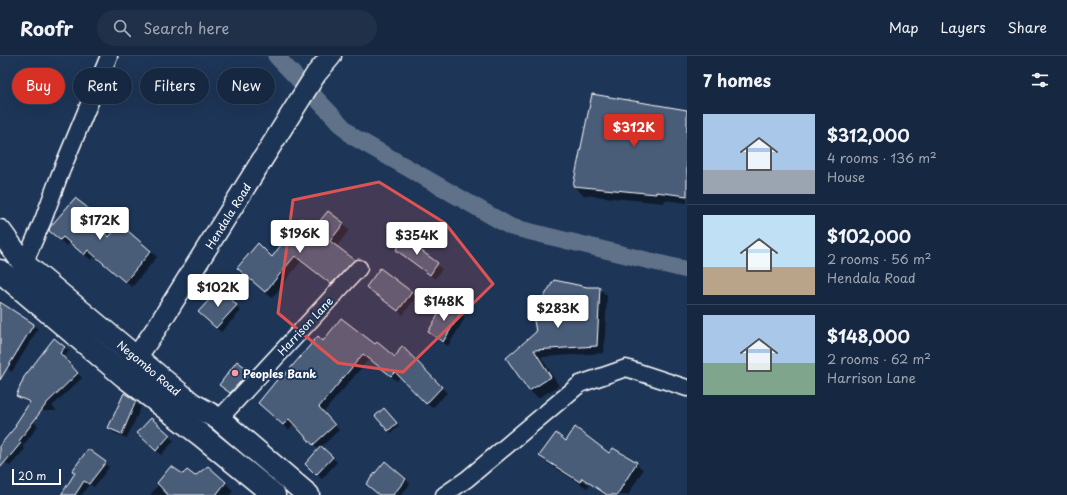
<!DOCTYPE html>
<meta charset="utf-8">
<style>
body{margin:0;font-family:"Playpen Sans",sans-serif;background:#1f3048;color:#f1f3f6;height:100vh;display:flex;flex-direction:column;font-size:15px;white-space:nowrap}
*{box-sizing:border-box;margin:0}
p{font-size:13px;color:#9ea6b1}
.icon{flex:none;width:22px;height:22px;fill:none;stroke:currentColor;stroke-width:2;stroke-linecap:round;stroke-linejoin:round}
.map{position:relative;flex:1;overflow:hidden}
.drawer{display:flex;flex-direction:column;background:#162841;width:380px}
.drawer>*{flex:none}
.top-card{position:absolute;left:12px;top:12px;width:380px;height:36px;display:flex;gap:8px}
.scale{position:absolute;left:12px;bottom:10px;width:49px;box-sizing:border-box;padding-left:4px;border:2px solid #fff;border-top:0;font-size:11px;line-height:14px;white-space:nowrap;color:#fff;-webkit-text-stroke:3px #1d3557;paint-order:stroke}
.price{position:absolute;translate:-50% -34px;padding:0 9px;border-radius:4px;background:#fff;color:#222;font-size:13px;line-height:26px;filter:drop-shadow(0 1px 2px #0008)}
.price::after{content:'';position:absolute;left:50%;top:24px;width:12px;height:9px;margin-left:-6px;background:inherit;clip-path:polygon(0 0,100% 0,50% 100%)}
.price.current{background:#d93025;color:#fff}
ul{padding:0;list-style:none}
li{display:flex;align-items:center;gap:12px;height:100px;padding:0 16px}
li+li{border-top:1px solid #35445a}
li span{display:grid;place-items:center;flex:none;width:112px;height:80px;border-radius:0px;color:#555}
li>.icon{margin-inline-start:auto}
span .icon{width:48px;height:48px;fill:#fffc;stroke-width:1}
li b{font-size:17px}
h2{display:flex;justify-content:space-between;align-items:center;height:48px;padding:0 16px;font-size:17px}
.pill{padding:0 14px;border-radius:18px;background:#162841;box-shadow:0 4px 16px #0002,0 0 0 1px #35445a;font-size:14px;line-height:36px}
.pill.current{background:#d93025;color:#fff}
header{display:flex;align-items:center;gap:24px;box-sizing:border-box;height:56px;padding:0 20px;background:#162841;border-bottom:1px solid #35445a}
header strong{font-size:19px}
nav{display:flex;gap:22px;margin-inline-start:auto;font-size:14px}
.search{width:280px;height:36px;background:#1f3048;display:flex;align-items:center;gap:10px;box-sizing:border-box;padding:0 14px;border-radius:22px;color:#9ea6b1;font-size:15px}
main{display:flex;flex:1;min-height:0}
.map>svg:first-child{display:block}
</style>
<header>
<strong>Roofr</strong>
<div class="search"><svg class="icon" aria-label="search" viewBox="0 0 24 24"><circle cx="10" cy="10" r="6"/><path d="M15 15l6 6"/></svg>Search here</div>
<nav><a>Map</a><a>Layers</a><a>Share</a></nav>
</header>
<main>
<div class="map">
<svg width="687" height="439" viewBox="0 0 687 439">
<rect width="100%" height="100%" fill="#1d3557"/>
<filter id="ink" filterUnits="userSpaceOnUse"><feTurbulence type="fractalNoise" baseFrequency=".025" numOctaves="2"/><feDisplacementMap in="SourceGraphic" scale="8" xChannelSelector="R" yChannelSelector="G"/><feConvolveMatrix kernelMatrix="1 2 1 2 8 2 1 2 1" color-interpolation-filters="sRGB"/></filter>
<g filter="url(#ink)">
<g fill="#0007">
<path d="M687 55V147L665 144 664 147 583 139 574 130Z"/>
<path d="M87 153 93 159 88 164 110 182 151 195 157 201 132 231 95 200 91 204 70 186 67 190 56 181Z"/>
<path d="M328 156 349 174 337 190 360 211 338 234 301 205 272 242 238 212 272 202 314 174Z"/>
<path d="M404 184 442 213 435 223 397 194Z"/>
<path d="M587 232H599L607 240 604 297 541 301 559 330 538 342 530 335 507 302Z"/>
<path d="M219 234 241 255 221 276 204 261Z"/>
<path d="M372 235 411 237 416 241 403 259Z"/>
<path d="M0 244 16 257 34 269 38 273 12 316 0 307Z"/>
<path d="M460 257 465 262 448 290 434 281 429 276Z"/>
<path d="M323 286 375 290 395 302 402 291 447 337 432 352 400 321 397 325 369 303 323 357 339 374 321 391 337 406 322 423 306 408 319 394 294 368 289 374 264 352 282 323Z"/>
<path d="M65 291 69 295 64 302 82 322 52 350 57 355H31L30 347 22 344 17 340Z"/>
<path d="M238 307 254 321 235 341 225 333Z"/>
<path d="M124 338 141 351 127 382 114 377 109 372Z"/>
<path d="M384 353 399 370 391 377 376 360Z"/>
<path d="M151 363 174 385 161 399 138 377Z"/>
<path d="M33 365 38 370 23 390 25 393 10 410 0 402V390Z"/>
<path d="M566 386 609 398 613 393 636 407 643 414 628 439H605L590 428 587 432 547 407 540 400Z"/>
<path d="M88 394 109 411 94 431 89 428 82 439H62Z"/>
<path d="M184 420 225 426 233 435 230 439H150L159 428Z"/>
<path d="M406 423 410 428 401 439H379Z"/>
</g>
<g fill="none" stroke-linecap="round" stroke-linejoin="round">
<path stroke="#617289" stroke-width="17" d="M276 0 352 80 511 171 687 214"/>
</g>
<g fill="#4a5d79" stroke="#fff">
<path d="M592 38 687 54V140L656 136V138L573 130Z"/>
<path d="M75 142 88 152 83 158 109 181 120 168 151 195 125 226 88 194 84 199 63 181 60 184 49 175 50 171Z"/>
<path d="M328 155 344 167 330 185 355 204 331 228 295 200 265 236 237 212 258 187 272 201 301 162 314 172Z"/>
<path d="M404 182 438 207 430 219 396 194Z"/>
<path d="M380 212 412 236 398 255 366 231Z"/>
<path d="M554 224 587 231H600L597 290 534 294 551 321 529 335 506 302 536 276 533 259Z"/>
<path d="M219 233 237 249 216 272 198 256Z"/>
<path d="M0 246 34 268 0 324Z"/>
<path d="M445 247 461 256 443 286 428 276Z"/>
<path d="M341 262 375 288 377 286 395 301 402 290 442 331 426 348 395 316 391 320 363 298 319 351 335 369 313 389 289 363 283 369 258 347 280 320 282 322 318 280 323 285Z"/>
<path d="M54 282 65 291 60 297 78 317 47 347 19 385 21 387 0 412V389L16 370 15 369 30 346 16 340 24 321Z"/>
<path d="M237 305 250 315 230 337 219 329Z"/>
<path d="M124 337 136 345 122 378 108 372Z"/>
<path d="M384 352 397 367 388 375 375 360Z"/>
<path d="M151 362 170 379 156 395 137 377Z"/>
<path d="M575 371 609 397 613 392 637 406 617 439H607L582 422 580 426 539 400 556 377 566 385Z"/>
<path d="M321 390 333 401 316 419 305 408Z"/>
<path d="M88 393 106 406 89 428 84 425 75 439H61L75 417 72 415Z"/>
<path d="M385 405 406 423 393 439H379L366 428Z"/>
<path d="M171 410 183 418 187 414 195 420 208 410 226 426 216 439H168L157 427Z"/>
</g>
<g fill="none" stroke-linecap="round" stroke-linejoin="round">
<g stroke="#fff" stroke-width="19">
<g id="minor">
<path d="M24 208 43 164 60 118 109 0"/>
<path d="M219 363 359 212"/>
<path d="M444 439 467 423 580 328 626 312 687 332"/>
</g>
</g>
<g stroke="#fff" stroke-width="23">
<path id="major" d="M127 315 156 273 316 18 331 0"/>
</g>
<g stroke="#fff" stroke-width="25">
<g id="highway">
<path d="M0 175 24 208 192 348 219 363 308 439"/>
<path d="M0 215 124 320 202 380 274 439"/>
</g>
</g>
<use href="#minor" stroke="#1d3557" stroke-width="16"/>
<use href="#major" stroke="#1d3557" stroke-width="20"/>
<use href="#highway" stroke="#1d3557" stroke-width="22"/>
</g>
</g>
<path fill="#de5353" fill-opacity="0.2" stroke="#de5353" stroke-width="3" stroke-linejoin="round" d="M379 126 445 167 493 228 403 316 338 307 278 257 293 144Z"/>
<circle fill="#ff9aa2" stroke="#1d3557" stroke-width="1.5" cx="235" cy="317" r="4"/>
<g text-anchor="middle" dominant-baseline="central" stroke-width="4" stroke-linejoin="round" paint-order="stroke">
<g font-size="11" fill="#fff" stroke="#1d3557">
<text transform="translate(228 160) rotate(-58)">Hendala Road</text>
<text transform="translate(305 270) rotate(-47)">Harrison Lane</text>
<text transform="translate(149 312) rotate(40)">Negombo Road</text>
</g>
<g font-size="11" font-weight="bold" fill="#fff" stroke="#1d3557" text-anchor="start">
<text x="243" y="317">Peoples Bank</text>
</g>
</g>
</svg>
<div class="scale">20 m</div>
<b class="price current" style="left:634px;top:92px">$312K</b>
<b class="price" style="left:100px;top:185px">$172K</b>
<b class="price" style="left:300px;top:198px">$196K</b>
<b class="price" style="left:417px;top:200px">$354K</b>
<b class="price" style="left:218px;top:252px">$102K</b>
<b class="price" style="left:444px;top:266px">$148K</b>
<b class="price" style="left:558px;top:273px">$283K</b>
<div class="top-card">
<a class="pill current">Buy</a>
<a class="pill">Rent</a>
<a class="pill">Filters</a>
<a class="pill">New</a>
</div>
</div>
<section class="drawer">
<h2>7 homes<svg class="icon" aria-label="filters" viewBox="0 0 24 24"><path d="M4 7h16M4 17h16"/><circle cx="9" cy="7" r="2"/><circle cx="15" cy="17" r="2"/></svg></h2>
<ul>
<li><span style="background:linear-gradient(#a9c7e8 70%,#9aa5b1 0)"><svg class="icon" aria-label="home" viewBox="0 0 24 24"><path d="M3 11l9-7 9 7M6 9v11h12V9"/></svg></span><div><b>$312,000</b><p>4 rooms · 136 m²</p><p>House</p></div></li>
<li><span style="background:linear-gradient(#bfe0f5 65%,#b9a48a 0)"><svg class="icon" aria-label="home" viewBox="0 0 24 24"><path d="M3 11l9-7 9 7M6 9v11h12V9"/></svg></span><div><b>$102,000</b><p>2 rooms · 56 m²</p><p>Hendala Road</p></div></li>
<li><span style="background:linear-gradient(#a9c7e8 60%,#7fa58c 0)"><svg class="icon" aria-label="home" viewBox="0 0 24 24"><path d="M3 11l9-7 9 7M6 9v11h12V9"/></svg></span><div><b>$148,000</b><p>2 rooms · 62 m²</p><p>Harrison Lane</p></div></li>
</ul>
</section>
</main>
